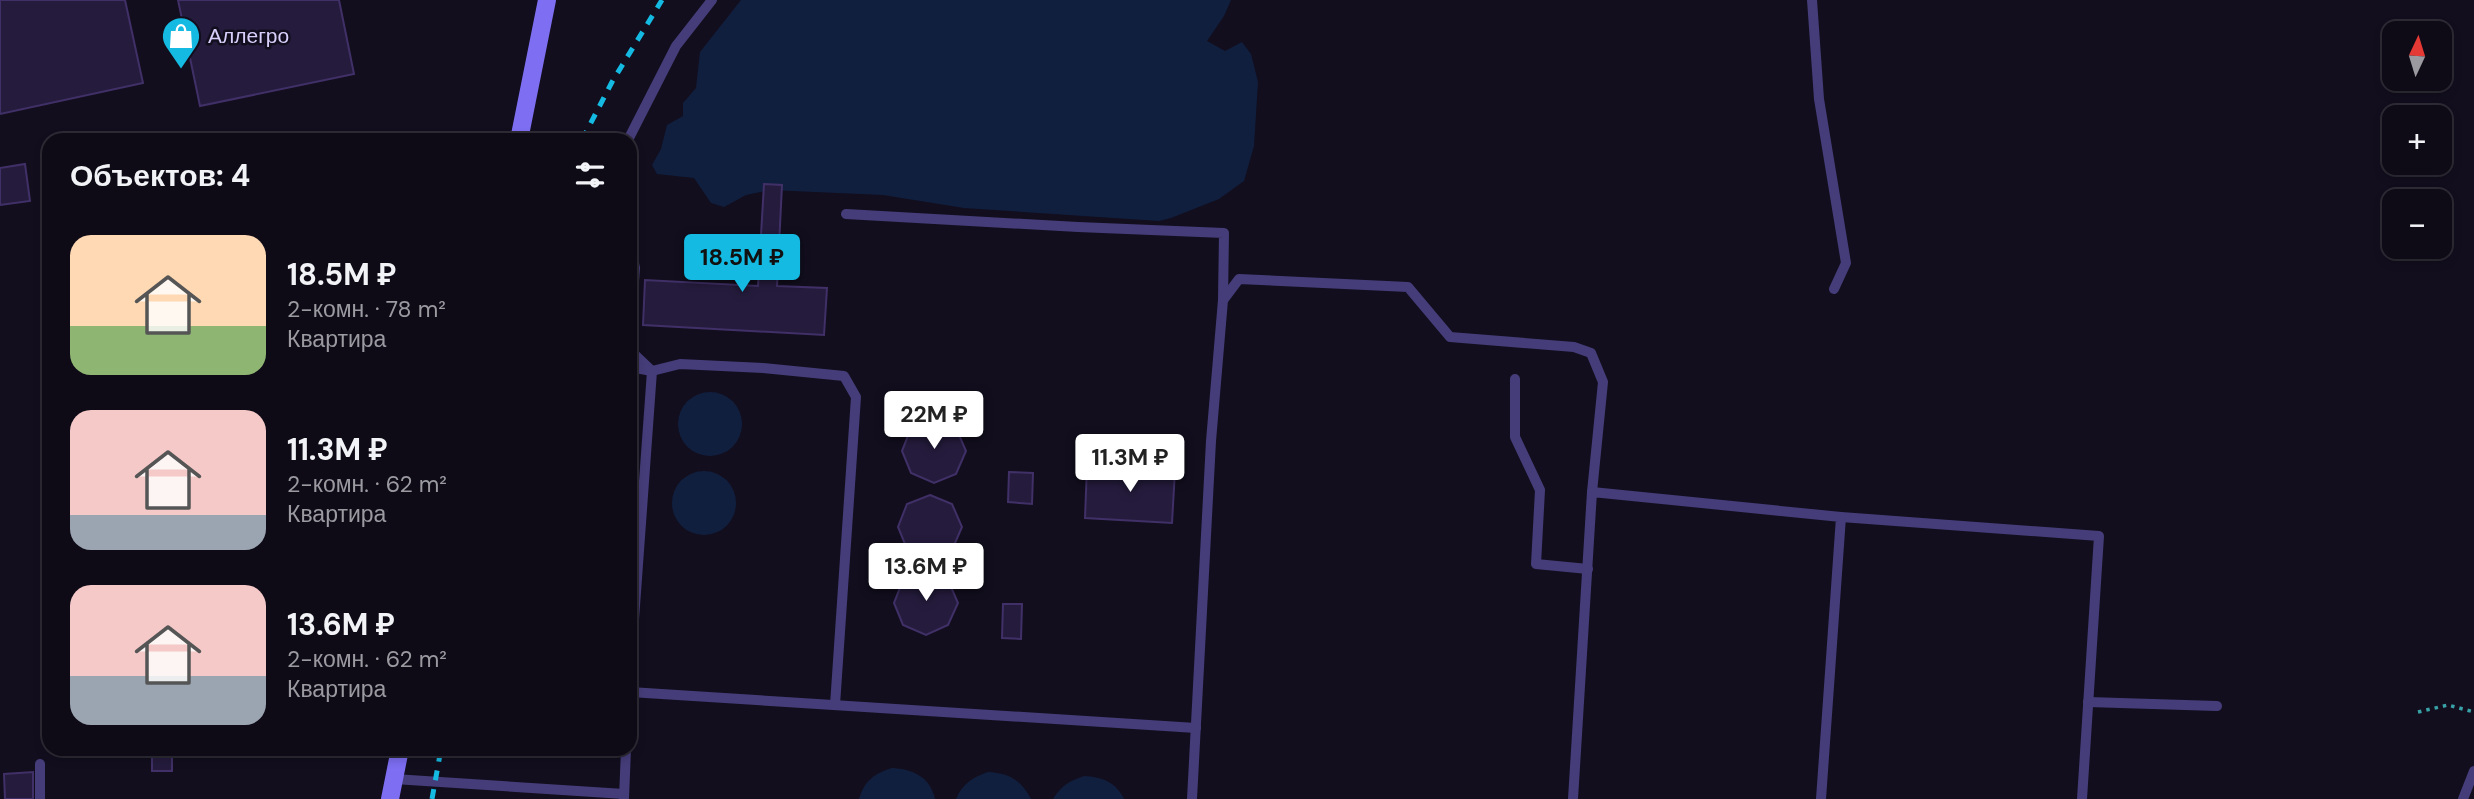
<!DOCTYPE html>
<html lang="ru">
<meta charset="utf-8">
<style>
body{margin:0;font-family:"DM Sans",sans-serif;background:#1c1823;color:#f1f3f6;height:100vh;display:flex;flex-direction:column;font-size:26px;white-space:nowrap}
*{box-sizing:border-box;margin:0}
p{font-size:23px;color:#9b9aa1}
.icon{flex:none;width:38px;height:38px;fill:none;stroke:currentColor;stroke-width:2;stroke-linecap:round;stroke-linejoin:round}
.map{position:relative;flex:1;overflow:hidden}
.side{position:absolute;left:42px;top:133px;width:595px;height:623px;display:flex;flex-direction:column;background:#0e0a16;border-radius:21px;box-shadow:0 4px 10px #0003,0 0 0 2px #2e2b35}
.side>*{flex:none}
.needle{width:46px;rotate:4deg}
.tools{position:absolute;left:2382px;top:21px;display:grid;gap:14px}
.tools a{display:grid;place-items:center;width:70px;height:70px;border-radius:14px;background:#0e0a16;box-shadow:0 4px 10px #0003,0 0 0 2px #2e2b35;font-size:35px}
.price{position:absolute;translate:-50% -60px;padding:0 16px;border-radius:7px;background:#fff;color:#222;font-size:23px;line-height:46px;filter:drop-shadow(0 2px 4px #0008)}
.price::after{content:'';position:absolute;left:50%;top:42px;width:21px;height:16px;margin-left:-10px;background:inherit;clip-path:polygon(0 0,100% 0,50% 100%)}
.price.current{background:#14bae1;color:#111}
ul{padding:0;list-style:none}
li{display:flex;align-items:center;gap:21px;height:175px;padding:0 28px}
li span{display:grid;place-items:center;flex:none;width:196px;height:140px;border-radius:21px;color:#555}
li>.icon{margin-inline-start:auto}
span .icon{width:84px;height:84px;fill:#fffc;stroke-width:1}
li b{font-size:30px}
h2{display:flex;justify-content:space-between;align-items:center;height:84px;padding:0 28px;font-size:30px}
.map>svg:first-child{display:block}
</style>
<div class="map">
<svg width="2474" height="799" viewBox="0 0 2474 799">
<rect width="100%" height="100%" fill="#120e1e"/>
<g fill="#111f3e">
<path d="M741 0H1231L1224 16 1207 41 1225 51 1242 42 1251 54 1258 82 1254 146 1244 181 1219 199 1171 218 1159 221 964 208 883 195 770 190 746 195 724 207 711 203 694 178 657 174 652 165 661 149 667 125 683 116V103L696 88 700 52Z"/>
<circle cx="710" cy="424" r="32"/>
<circle cx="704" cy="503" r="32"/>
<path d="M892 768C913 769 930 777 935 799H859C864 781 875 773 892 768Z"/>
<path d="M988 772C1009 773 1021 780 1031 799H956C962 784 973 777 988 772Z"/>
<path d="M1084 776C1102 777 1116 782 1124 799H1053C1061 786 1069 781 1084 776Z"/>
</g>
<g fill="#251c3d" stroke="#403067" stroke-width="2">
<path d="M0 0H125L143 83 0 114Z"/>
<path d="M178 0H339L354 74 200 106Z"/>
<path d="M25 164 30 201 0 205V168Z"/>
<path d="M764 184 782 185 777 286 827 288 824 335 643 325 645 280 758 286Z"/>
<path d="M934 419 956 428 966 451 956 474 934 483 911 473 902 451 911 428Z"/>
<path d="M1087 466 1175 470 1172 523 1085 518Z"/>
<path d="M1009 472 1033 473 1032 504 1008 502Z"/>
<path d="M930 495 952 504 962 527 952 550 930 559 907 549 898 527 907 504Z"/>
<path d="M926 571 948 580 958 603 948 625 926 635 903 625 894 603 903 580Z"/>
<path d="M1003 604H1022L1021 639 1002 638Z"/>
<rect x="152" y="754" width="20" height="17"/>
<path d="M33 772V799H5L4 774Z"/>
</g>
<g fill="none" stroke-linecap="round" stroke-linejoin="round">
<path stroke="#38a2a6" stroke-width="3.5" stroke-dasharray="3.5 5" stroke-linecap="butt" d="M2418 712 2448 705 2474 712"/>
<g stroke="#453d79" stroke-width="10">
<path d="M1812 0 1819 99 1846 263 1834 289"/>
<path d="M628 140 676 46 712 0"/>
<path d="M846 214 1078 227 1224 233 1223 300 1211 441 1192 799"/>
<path d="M630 244 635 268 630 335"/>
<path d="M1224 299 1239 279 1408 287 1450 337 1574 347 1591 353 1603 382 1592 492"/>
<path d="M630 350 652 371 630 675"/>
<path d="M630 367 652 371 680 364 763 368 844 376 856 397 835 705"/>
<path d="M1515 379V437L1540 490 1536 564 1588 569"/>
<path d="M1841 517 2099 536 2082 799"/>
<path d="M630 692 1196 728"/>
<path d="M2088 702 2217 706"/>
<path d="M40 764V799"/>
<path d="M394 779 624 794"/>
<path d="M624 798 626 749"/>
<path d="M1573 799 1592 492 1841 517 1821 799"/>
<path d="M2463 799 2474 771"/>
</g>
<g stroke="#7d6ef2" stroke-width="18">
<path d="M519 140 547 0"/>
<path d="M390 799 400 749"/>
</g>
<g stroke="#14bae1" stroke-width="5" stroke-dasharray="10 9" stroke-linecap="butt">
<path d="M582 140 612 82 662 0"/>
<path d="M432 799 441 749"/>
</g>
</g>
<defs>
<g id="shop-pin" transform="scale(2.0125)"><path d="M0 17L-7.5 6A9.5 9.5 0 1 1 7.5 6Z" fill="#14bae1" stroke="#120e1e"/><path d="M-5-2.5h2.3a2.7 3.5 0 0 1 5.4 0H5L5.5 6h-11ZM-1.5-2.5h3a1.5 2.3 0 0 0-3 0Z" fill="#fff"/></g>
</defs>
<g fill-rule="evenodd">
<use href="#shop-pin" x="181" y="36"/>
</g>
<g text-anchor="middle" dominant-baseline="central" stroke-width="5" stroke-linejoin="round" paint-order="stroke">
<g font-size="21" fill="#d8cffb" stroke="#120e1e" text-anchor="start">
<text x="208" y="36">Аллегро</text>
</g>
</g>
</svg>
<div class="tools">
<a><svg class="needle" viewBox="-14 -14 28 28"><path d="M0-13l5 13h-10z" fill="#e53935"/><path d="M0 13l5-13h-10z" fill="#9b9aa1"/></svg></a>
<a>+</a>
<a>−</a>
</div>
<b class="price current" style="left:742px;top:294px">18.5M ₽</b>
<b class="price" style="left:934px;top:451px">22M ₽</b>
<b class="price" style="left:1130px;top:494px">11.3M ₽</b>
<b class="price" style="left:926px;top:603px">13.6M ₽</b>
<section class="side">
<h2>Объектов: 4<svg class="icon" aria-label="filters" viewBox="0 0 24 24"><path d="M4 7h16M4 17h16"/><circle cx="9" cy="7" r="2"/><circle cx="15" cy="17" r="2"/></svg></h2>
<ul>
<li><span style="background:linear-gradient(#ffd9b3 65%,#8fb573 0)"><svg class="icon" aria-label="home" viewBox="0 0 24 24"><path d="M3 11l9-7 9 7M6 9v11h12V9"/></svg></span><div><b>18.5M ₽</b><p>2-комн. · 78 m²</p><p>Квартира</p></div></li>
<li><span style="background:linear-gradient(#f6c9c9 75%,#9aa5b1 0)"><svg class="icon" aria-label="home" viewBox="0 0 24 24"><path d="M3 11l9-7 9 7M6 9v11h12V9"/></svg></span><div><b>11.3M ₽</b><p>2-комн. · 62 m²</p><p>Квартира</p></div></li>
<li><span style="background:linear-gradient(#f6c9c9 65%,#9aa5b1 0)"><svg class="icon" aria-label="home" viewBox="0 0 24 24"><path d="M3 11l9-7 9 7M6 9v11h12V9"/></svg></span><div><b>13.6M ₽</b><p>2-комн. · 62 m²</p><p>Квартира</p></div></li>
</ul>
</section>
</div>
